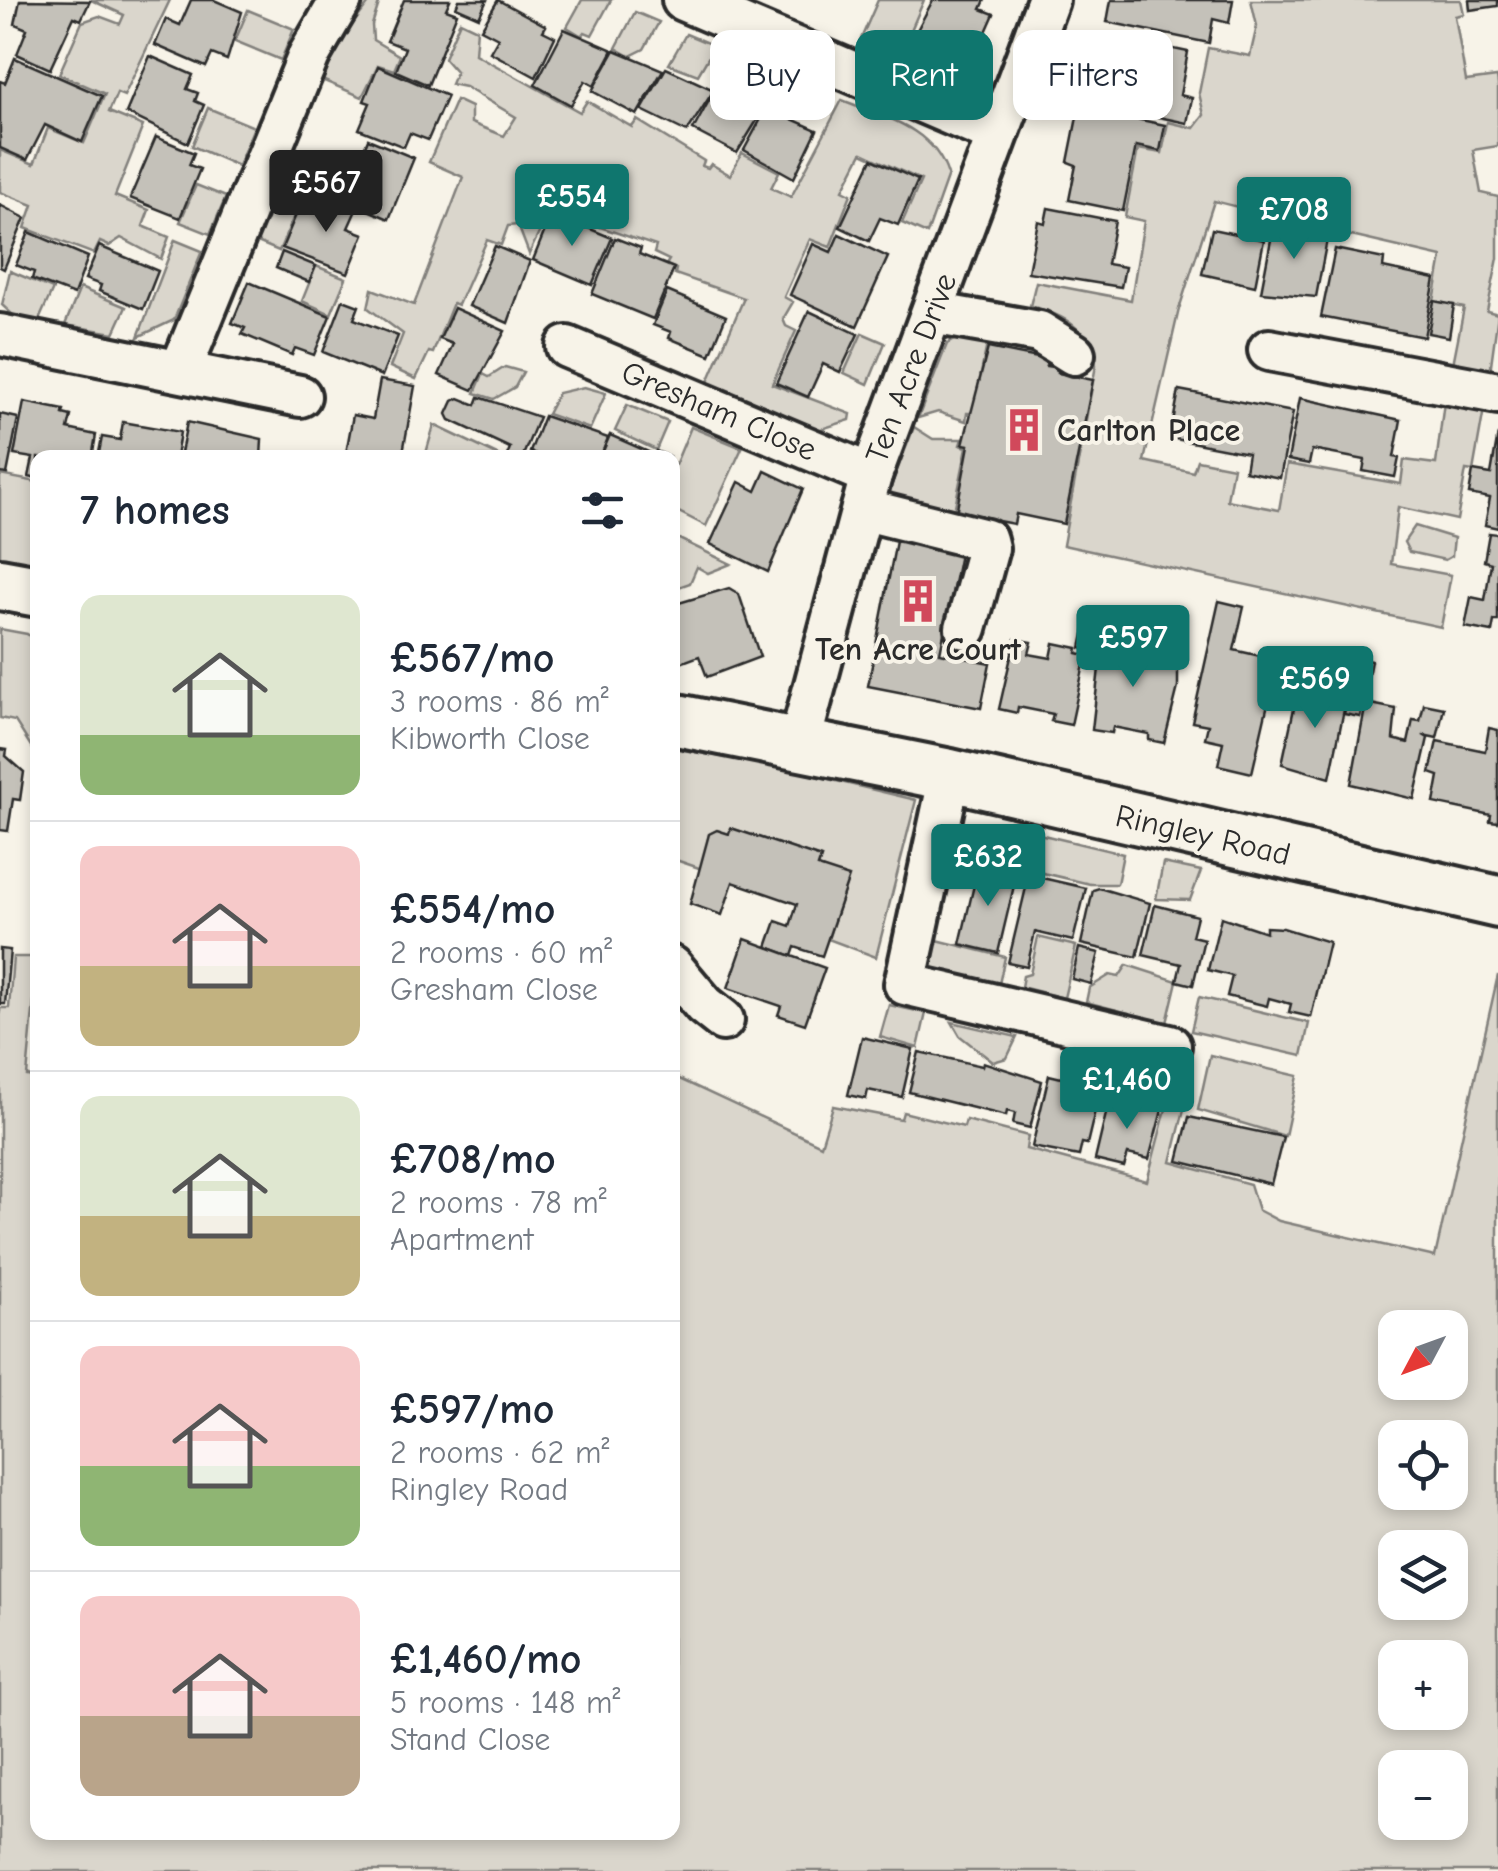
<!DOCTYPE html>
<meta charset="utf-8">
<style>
body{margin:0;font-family:"Comic Neue",sans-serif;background:#f2f2f3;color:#1f2937;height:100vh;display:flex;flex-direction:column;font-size:38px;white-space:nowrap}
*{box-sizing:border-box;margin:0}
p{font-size:32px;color:#747a83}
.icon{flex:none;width:55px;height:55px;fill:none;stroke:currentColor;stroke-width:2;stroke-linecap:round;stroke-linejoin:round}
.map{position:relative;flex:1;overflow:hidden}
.panel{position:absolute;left:30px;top:450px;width:650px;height:1390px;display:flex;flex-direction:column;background:#fff;border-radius:20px;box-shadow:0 5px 15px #0003}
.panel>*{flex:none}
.guide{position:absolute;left:710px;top:30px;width:638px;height:90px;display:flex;gap:20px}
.needle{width:65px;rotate:229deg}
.controls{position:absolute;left:1378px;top:1310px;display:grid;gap:20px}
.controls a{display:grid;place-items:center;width:90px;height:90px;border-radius:20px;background:#fff;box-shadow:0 5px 15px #0003;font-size:50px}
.price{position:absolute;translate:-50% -85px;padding:0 22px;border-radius:10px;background:#0f766e;color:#fff;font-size:32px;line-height:65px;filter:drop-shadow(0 2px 5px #0008)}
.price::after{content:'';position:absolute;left:50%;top:60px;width:30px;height:22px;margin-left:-15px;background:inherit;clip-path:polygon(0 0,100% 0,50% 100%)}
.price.active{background:#222;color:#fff}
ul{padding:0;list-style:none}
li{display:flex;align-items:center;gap:30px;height:250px;padding:0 50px}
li+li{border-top:2px solid #e0e1e3}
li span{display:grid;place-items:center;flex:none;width:280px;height:200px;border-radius:20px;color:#555}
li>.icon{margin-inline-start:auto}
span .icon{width:120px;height:120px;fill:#fffc;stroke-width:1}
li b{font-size:42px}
h2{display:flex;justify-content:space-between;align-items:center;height:120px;padding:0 50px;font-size:42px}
.pill{padding:0 35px;border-radius:20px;background:#fff;box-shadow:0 5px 15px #0003;font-size:35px;line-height:90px}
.pill.active{background:#0f766e;color:#fff}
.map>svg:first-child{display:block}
</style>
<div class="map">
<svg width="1498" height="1871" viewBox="0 0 1498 1871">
<rect width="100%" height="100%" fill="#f7f3e8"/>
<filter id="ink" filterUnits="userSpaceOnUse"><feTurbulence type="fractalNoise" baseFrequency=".01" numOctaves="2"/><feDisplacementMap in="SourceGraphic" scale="20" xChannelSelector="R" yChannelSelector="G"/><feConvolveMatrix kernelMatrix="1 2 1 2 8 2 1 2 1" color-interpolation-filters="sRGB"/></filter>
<g filter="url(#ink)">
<g fill="#dad6cc" stroke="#82807c" stroke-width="2.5" fill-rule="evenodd">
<path d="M91 0H170L124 96 117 93 109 112 143 126 115 196 149 210 143 226 169 237 161 259 121 238 109 246 100 242 94 254 25 228 33 205 0 192V150L34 164 48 128 84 143 105 94 59 74 82 22 99 16 120 24 124 15Z"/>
<path d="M371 0H380L372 25 373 40 400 56 394 70 378 65 362 97 322 80 344 36Z"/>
<path d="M582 0H611L592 35 585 32 582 36 567 27Z"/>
<path d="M878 0H924L899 58 860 41Z"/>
<path d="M1251 0H1461L1464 14 1455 16 1466 81 1497 77 1498 85V146L1473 150 1481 193 1498 197V258L1487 311 1498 314 1490 372 1453 364 1464 308 1434 301 1442 257 1334 232 1341 196 1281 181 1274 216 1214 201 1179 309 1144 461 1193 472 1197 460 1233 467 1227 500 1279 510 1287 464 1401 484 1404 460 1436 464 1444 402 1484 409 1473 471 1466 470 1457 520 1398 507 1391 564 1451 575 1441 627 1063 545 1096 365C1089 329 1065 315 1030 306L1036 282 1131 300 1144 221 1125 217 1138 149 1162 153 1168 122 1194 128 1204 115 1199 93 1208 48 1250 56 1257 26Z"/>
<path d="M248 10 294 29 281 60 235 41Z"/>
<path d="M635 12 659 22 644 49 630 56 616 48Z"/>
<path d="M460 21 477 29 475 54 580 112 587 101 632 127 637 120 704 161 702 166 708 168 711 164 730 175 742 153 779 172 771 188 791 197 842 100C884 117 933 127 948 175L927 234 902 223 921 180 862 153 843 190 851 194 830 247 810 239 784 297 793 302 783 319 786 326 796 331 772 384 851 414 850 420 815 431 707 384 744 298 675 274 676 269 666 265 669 260 654 253 656 246 591 224 595 212 554 195 543 216 531 212 526 225 540 231 529 254 518 225 508 226 501 245 487 240 458 305 453 303 433 353 429 352 416 379 390 367 403 334 368 308 372 289 414 305 463 177 429 162 456 100 471 107V123L504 136 516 117 465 87 451 84 456 72 444 58Z"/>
<path d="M686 34 715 46 698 75 669 64Z"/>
<path d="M784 77 816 90 802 116 768 106Z"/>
<path d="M208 108 254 127 238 166 192 146Z"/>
<path d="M296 148 336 165 325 193 284 176Z"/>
<path d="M196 185 226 197 210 234 180 222Z"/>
<path d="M270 205 295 214 279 251 255 241Z"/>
<path d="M175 240 202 251 174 320 138 337Z"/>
<path d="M316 266 346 278 331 314 302 301Z"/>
<path d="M10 271 53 289 39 320 14 316 2 305Z"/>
<path d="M80 288 126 307 114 333 65 325Z"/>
<path d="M862 333 885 343 868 384 844 373Z"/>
<path d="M959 337 987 344 973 413H967L966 421 938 412 918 418 947 344Z"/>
<path d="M505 367 523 372 515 387 494 399 475 393 483 374 489 377Z"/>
<path d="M584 387 606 393 590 429 547 414 558 393Z"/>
<path d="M627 405 668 422 656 450 615 431Z"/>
<path d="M434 425 499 456 501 457H425Z"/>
<path d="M691 427 742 448 706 526 673 509V470Z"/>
<path d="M914 427 933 439H962L960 445 967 447 952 521 885 501Z"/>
<path d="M0 475 37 482V568L0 561Z"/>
<path d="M1415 526 1454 538 1452 556 1445 560 1409 552 1404 542Z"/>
<path d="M672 536H673L731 564 708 573 697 567 690 583 673 589Z"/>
<path d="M0 629 27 634 37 642 38 744 32 748 15 721 0 718Z"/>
<path d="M672 748 778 767 916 800 876 957 828 939 848 878 818 867 821 858 731 828 729 834 717 830 709 834 702 869 673 859Z"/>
<path d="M1039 834 1123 854 1117 884H1090L1030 870Z"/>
<path d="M1163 863 1201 871 1190 900 1156 899Z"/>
<path d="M1038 937 1076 946 1064 998 1021 987 1023 976 1030 974Z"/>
<path d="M929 938 1005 957 999 984 935 970 927 956Z"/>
<path d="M13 957H38L27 1076 38 1078V1832H672L673 1076 821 1145 833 1106 901 1119 903 1112 964 1127 966 1120 1028 1136 1026 1149 1147 1181 1166 1109 1130 1099 1140 1066 1176 1075 1174 1082 1186 1102 1171 1162 1250 1184 1258 1210 1279 1221 1435 1257 1498 975V1871H0V1008H9ZM1395 1328H1450V1382H1395ZM1395 1438H1450V1492H1395ZM1395 1548H1450V1602H1395ZM1395 1658H1450V1712H1395ZM1395 1768H1450V1822H1395Z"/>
<path d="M1127 965 1177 981 1167 1023 1086 1002 1089 988 1110 975 1119 977Z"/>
<path d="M1199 997 1309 1023 1302 1056 1191 1031Z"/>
<path d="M889 1005 926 1013 918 1048 880 1037Z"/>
<path d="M952 1022 1017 1037 1007 1058 993 1062 960 1036Z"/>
<path d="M1210 1055 1298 1076 1285 1136 1198 1110Z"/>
</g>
<g fill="#c4c1b9" stroke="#2b2b2b" stroke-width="2.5">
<path d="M20 0 90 1 81 20 74 17 50 69 17 54 27 29 15 24Z"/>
<path d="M191 0H214L242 12 227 60 212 54 206 67 155 45 166 19 180 25Z"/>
<path d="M404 0H450L446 9 457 13 428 85 396 71 405 48 387 41Z"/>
<path d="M459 0H487L479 17 456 7Z"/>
<path d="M498 0 546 26 543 31 555 37 536 77 490 52 498 38 481 29Z"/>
<path d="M933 0H985L981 9 994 14 982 41 976 39 968 58 957 53 950 70 906 51Z"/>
<path d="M1111 0H1233L1229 23 1213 19 1209 43 1107 22Z"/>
<path d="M1469 0H1498V6L1470 10Z"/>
<path d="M564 29 613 50 594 86 585 81 571 105 535 85Z"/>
<path d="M1136 41 1188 52 1180 95 1192 98 1187 123 1078 100 1085 63 1130 73Z"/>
<path d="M615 50 663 70 637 115 592 91Z"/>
<path d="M150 56 193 75 187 89 198 93 195 101 204 105 188 143 126 113Z"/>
<path d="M15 58 102 96 82 142 45 125 27 160 0 148V81L5 83Z"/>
<path d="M378 66 447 96 428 140 410 133 404 147 359 129 370 103 364 101Z"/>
<path d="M666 68 714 90 687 132 642 110Z"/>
<path d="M716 88 764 109 737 153 693 130Z"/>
<path d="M1079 107 1165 125 1160 151 1136 146 1123 211 1069 200 1076 165 1068 162Z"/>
<path d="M767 108 817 130 794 178 744 150Z"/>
<path d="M156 137 194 153 189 165 200 169 180 218 130 198Z"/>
<path d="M368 139 414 158 389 219 328 193 343 156 358 163Z"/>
<path d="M872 159 918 180 898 225 880 218 869 241 840 227Z"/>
<path d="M326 196 357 208 348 228 364 234 348 273 282 248 298 210 305 214 308 206 320 211Z"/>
<path d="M0 205 25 218 4 269 0 267Z"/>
<path d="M1048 208 1115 221 1107 264 1125 267 1121 287 1028 272 1038 221 1045 223Z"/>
<path d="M552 213 612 238 592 285 533 260Z"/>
<path d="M1274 224 1328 234 1316 297 1261 292Z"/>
<path d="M1212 229 1264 240 1255 286 1202 274Z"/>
<path d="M29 232 88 257 74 295 32 279 34 272 16 265Z"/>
<path d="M839 234 888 257 857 326 790 295 813 244 831 252Z"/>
<path d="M615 238 641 248 639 254 674 268 653 319 592 294Z"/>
<path d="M99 246 158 271 143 309 99 291 101 285 85 279Z"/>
<path d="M495 246 530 261 508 323 469 306Z"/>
<path d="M1335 249 1384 259 1383 268 1435 279 1424 337 1321 317Z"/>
<path d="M282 252 316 266 309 282 276 268Z"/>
<path d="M249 282 330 316 314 355 295 348 292 355 242 334 245 328 232 323Z"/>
<path d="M667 291 726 316 710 355 669 338 671 332 653 325Z"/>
<path d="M343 300 359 306 354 319 398 336 382 376 323 352Z"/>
<path d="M1434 301 1454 305 1449 337 1428 333Z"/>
<path d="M454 308 505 331 473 390 439 375 453 344 440 339Z"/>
<path d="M809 311 858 334 840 372 823 364 808 397 776 383Z"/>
<path d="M988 348 1048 360 1046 366 1059 368 1058 373 1093 380 1064 524 1016 514 1014 524 956 513 969 445 963 444Z"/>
<path d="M380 380 415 386 402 458 346 453 353 415 373 419Z"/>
<path d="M1179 390 1293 412 1280 478 1245 471 1248 453 1170 438Z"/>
<path d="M479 397 539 417 522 458H506L510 448 450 420 447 414 453 401 459 398 476 405Z"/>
<path d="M1300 398 1401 420 1394 457 1399 458 1395 477 1363 471 1365 460 1312 450 1309 464 1288 460Z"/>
<path d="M24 402 64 410 63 414 71 416 68 429 96 435 92 458H38V479L29 477 33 458 14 455Z"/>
<path d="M0 414 18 418 7 474 0 473Z"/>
<path d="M544 416 608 438 600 458H544L530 452Z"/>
<path d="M123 422 180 432 176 458H98L102 437 120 440Z"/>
<path d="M187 422 262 439 261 458H180Z"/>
<path d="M1498 434V528L1485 525 1490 498 1469 494 1473 471 1491 474Z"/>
<path d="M610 435 655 455 656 451 670 457 600 458Z"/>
<path d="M765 471 803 489 768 572 710 544 739 482 756 491Z"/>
<path d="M1489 533 1498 534V621H1494L1492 632 1465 627 1471 597 1485 600 1491 563 1484 561Z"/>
<path d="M897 536 961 549 940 653 990 663 981 708 868 686Z"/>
<path d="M729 588 739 594 760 657 707 677 699 656 678 664 672 649V605Z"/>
<path d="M1219 601 1244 607 1234 650 1278 660 1252 773 1218 765 1223 742 1205 738 1208 725 1192 722Z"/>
<path d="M1087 620 1104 624 1098 652 1081 648Z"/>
<path d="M1104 624 1123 627 1118 651 1178 665V687L1164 743 1149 740V734L1113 727 1112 733 1092 730Z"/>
<path d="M1015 639 1032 642 1029 654 1051 658 1054 643 1078 648 1077 653 1086 655 1071 725 1051 721 1053 714 1018 707 1017 713 999 709Z"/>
<path d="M1356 658 1371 661 1360 717 1344 714Z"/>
<path d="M1299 685 1347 695 1330 778 1282 764Z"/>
<path d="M1366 703 1396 709 1393 739 1408 743 1413 720 1420 721 1424 704 1444 708 1437 738 1423 735 1428 738 1414 799 1351 784Z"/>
<path d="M1489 728 1498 730V822L1490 821 1491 815 1434 803 1439 776 1430 773 1437 741 1485 751Z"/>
<path d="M0 749 7 750 6 756 24 772 20 800 13 799 8 831 0 830Z"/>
<path d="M731 828 821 858 818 867 849 877 822 956 795 947 792 956 767 947 776 921 790 926 797 904 733 882 722 915 690 904 709 834 717 830 729 834Z"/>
<path d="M979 864 1017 873 998 953 960 944Z"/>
<path d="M1029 875 1086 888 1073 941 1035 932 1027 967 1008 963Z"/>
<path d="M1099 888 1150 903 1137 957 1081 944 1093 890Z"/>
<path d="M1155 905 1197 916 1192 936 1204 939 1193 985 1177 981 1181 964 1143 955Z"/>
<path d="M1221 917 1266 932V927L1283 928 1329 942 1311 1017 1289 1012 1291 1004 1269 998 1267 1006 1227 996 1232 976 1208 970Z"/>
<path d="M745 939 825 968 805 1024 778 1015 781 1006 728 988Z"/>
<path d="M1079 948 1099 953 1091 984 1072 979Z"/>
<path d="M0 949 10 950 5 1004H0Z"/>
<path d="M862 1037 913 1049 902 1097 868 1090 866 1099 848 1095Z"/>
<path d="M919 1052 982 1066 983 1062 1042 1081 1030 1128 1013 1124 1015 1113 1007 1111 1006 1116 909 1092Z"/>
<path d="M1049 1075 1082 1083 1081 1089 1099 1094 1087 1144 1082 1143 1079 1156 1032 1147Z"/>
<path d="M1110 1097 1162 1110 1149 1159 1128 1154 1124 1167 1095 1160Z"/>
<path d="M1189 1117 1283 1137 1271 1184 1178 1161Z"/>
</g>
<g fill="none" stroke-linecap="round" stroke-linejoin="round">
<g stroke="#2b2b2b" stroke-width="48">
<g id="minor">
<path d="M683 0 997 134"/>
<path d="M932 313 1039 332 1074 354"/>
<path d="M0 335 300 396"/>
<path d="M567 347 871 475"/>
<path d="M1269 350 1498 393"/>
<path d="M181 369 309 55 341 0"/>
<path d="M862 509 986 540 988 548 966 628"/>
<path d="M799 745 871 475 1048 0"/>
<path d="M950 775 905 984 1170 1046"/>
<path d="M672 967 704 1005 723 1020"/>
</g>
</g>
<g stroke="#2b2b2b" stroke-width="58">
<g id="major">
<path d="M0 584 38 591"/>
<path d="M672 719 950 775 1498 902"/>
</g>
</g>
<use href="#minor" stroke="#f7f3e8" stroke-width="40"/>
<use href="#major" stroke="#f7f3e8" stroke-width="50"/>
</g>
</g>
<defs>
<g id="building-bare" transform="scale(3.45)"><path d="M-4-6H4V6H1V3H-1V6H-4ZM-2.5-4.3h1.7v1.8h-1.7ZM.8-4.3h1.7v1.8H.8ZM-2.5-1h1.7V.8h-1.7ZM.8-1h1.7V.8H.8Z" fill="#d1495b" stroke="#f7f3e8" stroke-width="2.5" paint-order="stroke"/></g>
</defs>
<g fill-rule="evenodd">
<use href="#building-bare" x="1024" y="430"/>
<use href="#building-bare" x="918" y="601"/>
</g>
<g text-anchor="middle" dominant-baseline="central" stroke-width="8" stroke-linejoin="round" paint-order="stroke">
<g font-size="32" fill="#2b2b2b" stroke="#f7f3e8">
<text transform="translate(911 368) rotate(-69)">Ten Acre Drive</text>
<text transform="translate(719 411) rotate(23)">Gresham Close</text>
<text transform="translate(1203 835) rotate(13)">Ringley Road</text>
</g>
<g font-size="32" font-weight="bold" fill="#2b2b2b" stroke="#f7f3e8" text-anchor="start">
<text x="1057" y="430">Carlton Place</text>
<text x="918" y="649" text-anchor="middle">Ten Acre Court</text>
</g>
</g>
</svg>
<div class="controls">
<a><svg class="needle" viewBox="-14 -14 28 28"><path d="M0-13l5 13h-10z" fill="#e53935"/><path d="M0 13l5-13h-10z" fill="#747a83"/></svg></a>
<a><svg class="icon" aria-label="locate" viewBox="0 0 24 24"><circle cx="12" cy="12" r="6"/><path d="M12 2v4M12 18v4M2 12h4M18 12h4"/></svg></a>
<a><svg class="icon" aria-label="layers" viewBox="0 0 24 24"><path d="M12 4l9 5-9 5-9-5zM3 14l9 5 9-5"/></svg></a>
<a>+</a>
<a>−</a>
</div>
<b class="price active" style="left:326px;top:235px">£567</b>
<b class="price" style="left:572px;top:249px">£554</b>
<b class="price" style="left:1294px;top:262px">£708</b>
<b class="price" style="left:1133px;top:690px">£597</b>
<b class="price" style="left:1315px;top:731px">£569</b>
<b class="price" style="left:988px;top:909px">£632</b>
<b class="price" style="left:1127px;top:1132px">£1,460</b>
<div class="guide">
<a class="pill">Buy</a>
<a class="pill active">Rent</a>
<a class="pill">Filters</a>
</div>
<section class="panel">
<h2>7 homes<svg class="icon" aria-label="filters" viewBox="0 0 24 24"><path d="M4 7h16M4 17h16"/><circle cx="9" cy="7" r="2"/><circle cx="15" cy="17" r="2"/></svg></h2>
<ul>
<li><span style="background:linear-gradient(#dfe7d0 70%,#8fb573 0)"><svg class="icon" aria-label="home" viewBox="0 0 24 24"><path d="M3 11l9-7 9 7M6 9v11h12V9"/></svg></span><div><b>£567/mo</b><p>3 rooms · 86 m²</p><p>Kibworth Close</p></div></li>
<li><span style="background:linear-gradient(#f6c9c9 60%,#c2b280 0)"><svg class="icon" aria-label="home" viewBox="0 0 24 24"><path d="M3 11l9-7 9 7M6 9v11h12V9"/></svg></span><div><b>£554/mo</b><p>2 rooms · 60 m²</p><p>Gresham Close</p></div></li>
<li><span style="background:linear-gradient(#dfe7d0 60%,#c2b280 0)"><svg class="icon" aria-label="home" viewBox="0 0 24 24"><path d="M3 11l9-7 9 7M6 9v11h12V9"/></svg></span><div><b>£708/mo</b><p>2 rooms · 78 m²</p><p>Apartment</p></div></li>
<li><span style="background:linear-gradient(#f6c9c9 60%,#8fb573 0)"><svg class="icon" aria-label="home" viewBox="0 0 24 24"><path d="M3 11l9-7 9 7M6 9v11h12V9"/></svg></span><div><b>£597/mo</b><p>2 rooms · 62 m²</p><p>Ringley Road</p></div></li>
<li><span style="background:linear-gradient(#f6c9c9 60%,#b9a48a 0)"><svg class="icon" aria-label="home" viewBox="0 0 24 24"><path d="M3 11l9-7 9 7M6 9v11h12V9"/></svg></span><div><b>£1,460/mo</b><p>5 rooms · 148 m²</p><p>Stand Close</p></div></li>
</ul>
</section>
</div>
